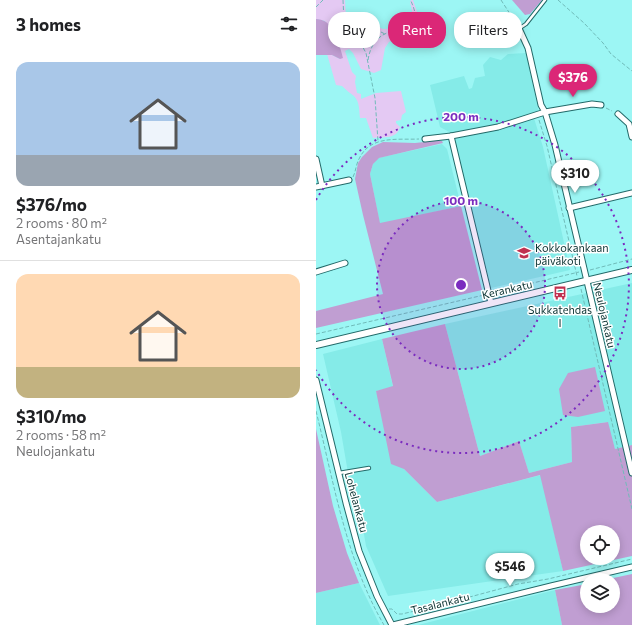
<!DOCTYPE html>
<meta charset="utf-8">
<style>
body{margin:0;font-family:Commissioner,sans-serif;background:#f6f6f6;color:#202124;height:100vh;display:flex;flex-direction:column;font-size:15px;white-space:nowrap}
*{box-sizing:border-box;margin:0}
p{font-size:13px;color:#757577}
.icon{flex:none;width:22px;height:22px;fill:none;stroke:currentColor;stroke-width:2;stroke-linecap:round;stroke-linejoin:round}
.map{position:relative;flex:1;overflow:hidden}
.sheet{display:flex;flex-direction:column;background:#fff;width:316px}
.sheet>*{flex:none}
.banner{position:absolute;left:12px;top:12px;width:244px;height:36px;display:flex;gap:8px}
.fabs{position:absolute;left:264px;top:525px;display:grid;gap:8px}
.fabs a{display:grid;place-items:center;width:40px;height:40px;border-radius:50%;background:#fff;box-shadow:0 2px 10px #0003;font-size:20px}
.price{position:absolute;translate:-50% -34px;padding:0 9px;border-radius:14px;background:#fff;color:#222;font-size:13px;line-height:26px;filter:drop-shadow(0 1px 2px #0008)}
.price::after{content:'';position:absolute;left:50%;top:24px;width:12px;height:9px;margin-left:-6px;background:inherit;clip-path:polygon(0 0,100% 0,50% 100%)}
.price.current{background:#db2777;color:#fff}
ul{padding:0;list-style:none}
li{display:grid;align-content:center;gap:8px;height:212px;padding:0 16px}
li+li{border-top:1px solid #e0e0e0}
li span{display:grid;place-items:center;height:124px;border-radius:12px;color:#555}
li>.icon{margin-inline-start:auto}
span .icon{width:72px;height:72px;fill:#fffc;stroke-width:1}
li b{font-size:17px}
h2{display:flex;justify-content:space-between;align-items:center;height:48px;padding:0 16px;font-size:17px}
.pill{padding:0 14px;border-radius:16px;background:#fff;box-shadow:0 2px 10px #0003;font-size:14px;line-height:36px}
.pill.current{background:#db2777;color:#fff}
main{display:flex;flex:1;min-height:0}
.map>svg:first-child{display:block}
</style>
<main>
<section class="sheet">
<h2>3 homes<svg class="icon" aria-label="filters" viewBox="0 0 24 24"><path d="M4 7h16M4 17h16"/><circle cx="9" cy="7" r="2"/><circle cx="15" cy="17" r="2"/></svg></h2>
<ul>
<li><span style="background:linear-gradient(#a9c7e8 75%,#9aa5b1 0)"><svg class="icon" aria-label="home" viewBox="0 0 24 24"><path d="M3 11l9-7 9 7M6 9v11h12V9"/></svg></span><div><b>$376/mo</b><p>2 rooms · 80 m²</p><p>Asentajankatu</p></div></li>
<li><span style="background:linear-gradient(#ffd9b3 75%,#c2b280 0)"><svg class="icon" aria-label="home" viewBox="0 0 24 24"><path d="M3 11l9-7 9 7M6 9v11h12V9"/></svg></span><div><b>$310/mo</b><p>2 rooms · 58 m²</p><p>Neulojankatu</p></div></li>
</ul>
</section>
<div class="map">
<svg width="316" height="625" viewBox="0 0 316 625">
<rect width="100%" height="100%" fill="#9cf6f4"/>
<g fill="#85ebe8">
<path d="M210 53 223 113 217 115 227 147 254 270 175 288 137 134 124 127 114 85 148 76 153 89 156 88 159 78 169 76 167 65 174 57 185 60 192 54Z"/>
<path d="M126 144 131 149 145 206 64 224 54 174 57 164 62 158Z"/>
<path d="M316 283V445L299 449 291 422 255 427 256 462 213 473 203 441 164 456 129 324Z"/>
<path d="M66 339 77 387 60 391 88 469 121 502 225 475 247 571 72 596 50 546 46 523 37 502 25 432 7 354Z"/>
<path d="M43 583 64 625H0V593Z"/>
<path d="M239 590 246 625H102Z"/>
</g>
<path fill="#e4c9f3" d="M0 0H29L30 19 32 21H37V25L43 27 54 23 67 29 90 27C96 18 98 13 94 3L95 0H97L102 15 108 18 105 24 73 42 69 48 65 70 58 73 45 69 37 53 33 49 29 51 36 72 40 76 39 82 41 93 45 94V99L60 93 85 91 90 112 86 115 85 120 80 121V123L84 127C81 139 68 137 57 138L50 118H44C43 111 44 102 38 96 34 93 30 90 26 86L20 85 11 54 16 55 24 59 9 21 0 19Z"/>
<g fill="#c09ed2" fill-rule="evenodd">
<path d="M196 0H226L214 14 209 15Z"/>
<path d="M0 19C3 19 7 20 10 22 18 27 25 49 27 58L24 59 16 55H0Z"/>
<path d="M118 141H126L127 143 63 158 57 164 54 174 64 223 145 206 166 290 0 328V311L67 294 47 215 39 179 42 163 46 157 56 147 67 142 99 143Z"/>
<path d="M129 324 164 456 203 441 213 473 256 462 255 427 292 422 299 449 316 445V556L247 571 224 475 121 502 88 469 75 464 60 391 77 386 66 339ZM271 532H297V558H271Z"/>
<path d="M279 367 289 411 262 417 247 415 243 389 252 373Z"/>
<path d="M0 429 17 506 31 553 43 583 0 593Z"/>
<path d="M316 574V625H246L239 590 271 584V606H297V580H288Z"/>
</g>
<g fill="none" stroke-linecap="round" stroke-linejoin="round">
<g stroke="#236a69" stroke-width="4.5">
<g id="service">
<path d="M204 28 210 24 229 0"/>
<path d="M23 473 53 468"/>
</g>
</g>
<g stroke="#236a69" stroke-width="7">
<g id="minor">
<path d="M201 24 212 48 225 105 229 112 239 145 316 473"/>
<path d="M302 114 313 124 316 137"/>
<path d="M135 136 175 303"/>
<path d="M109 139 135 136 182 127 229 112 276 104 285 105"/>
<path d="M0 159 6 186"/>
<path d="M0 187 33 180"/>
<path d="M253 208 316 193"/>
<path d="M0 272 29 263"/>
<path d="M0 380 30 503 43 551 61 596 76 625"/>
<path d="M77 625 235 586 316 567"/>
</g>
</g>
<g stroke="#236a69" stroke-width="8">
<path id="tertiary" d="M0 345 316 270"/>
</g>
<g stroke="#70bbb9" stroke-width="1" stroke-dasharray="4 2" stroke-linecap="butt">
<path d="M27 0 28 20 44 42 50 53 59 98 62 141"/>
<path d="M185 0 198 20"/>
<path d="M242 0 268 23 287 43 295 54 316 71"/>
<path d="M0 7 7 0"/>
<path d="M36 31 45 35 65 32 69 34"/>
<path d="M52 60C54 47 60 36 74 32 78 31 82 31 87 31 105 28 100 13 95 1"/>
<path d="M290 108 296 111"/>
<path d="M223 120 231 146 261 276"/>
<path d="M37 177C40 171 40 164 43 159 54 135 81 140 103 139"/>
<path d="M274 270 316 259"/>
<path d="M265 289 316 509"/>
<path d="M179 292 263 272"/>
<path d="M0 334 168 295"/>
<path d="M0 411C18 483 30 560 68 625"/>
<path d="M73 609H76L81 614H86L124 605 202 584 232 579 316 559"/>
</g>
<use href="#service" stroke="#fff" stroke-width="2.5"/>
<use href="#minor" stroke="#fff" stroke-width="5"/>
<use href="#tertiary" stroke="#fff" stroke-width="6"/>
</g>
<circle cx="145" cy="285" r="84" fill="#7b2cbf" fill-opacity=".12"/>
<g fill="none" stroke="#7b2cbf" stroke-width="2" stroke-dasharray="2 4">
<circle cx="145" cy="285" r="84"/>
<path d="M0 200A168 168 0 1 1 0 370"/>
</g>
<defs>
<g id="school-bare" transform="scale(1.08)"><path d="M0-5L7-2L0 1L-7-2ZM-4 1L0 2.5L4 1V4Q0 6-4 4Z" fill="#c0304f" stroke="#fff" stroke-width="2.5" paint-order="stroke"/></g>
<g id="bus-bare" transform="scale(1.08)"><path d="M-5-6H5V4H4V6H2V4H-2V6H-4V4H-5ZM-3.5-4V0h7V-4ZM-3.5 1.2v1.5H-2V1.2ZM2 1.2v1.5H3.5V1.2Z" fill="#c0304f" stroke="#fff" stroke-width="2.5" paint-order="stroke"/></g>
</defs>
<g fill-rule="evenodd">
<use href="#school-bare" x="208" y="253"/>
<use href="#bus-bare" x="244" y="293"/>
</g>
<g text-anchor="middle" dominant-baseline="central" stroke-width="3" stroke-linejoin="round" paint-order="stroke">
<g font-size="11" fill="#0a3231" stroke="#fff" text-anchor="start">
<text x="219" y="247">Kokkokankaan<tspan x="219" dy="13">päiväkoti</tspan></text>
<text x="244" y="309" text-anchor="middle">Sukkatehdas<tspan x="244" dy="13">I</tspan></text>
</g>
<g font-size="11" fill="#0a3231" stroke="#fff">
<text transform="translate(191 289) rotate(-13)">Kerankatu</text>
<text transform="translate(289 315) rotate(77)">Neulojankatu</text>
<text transform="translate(41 502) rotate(75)">Lohelankatu</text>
<text transform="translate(124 603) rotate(-14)">Tasalankatu</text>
</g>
</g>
<circle cx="145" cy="285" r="6" fill="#7b2cbf" stroke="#fff" stroke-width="2"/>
<g font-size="12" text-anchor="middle" font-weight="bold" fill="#7b2cbf" stroke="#fff" stroke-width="3" stroke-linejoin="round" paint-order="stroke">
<text x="145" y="121">200 m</text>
<text x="145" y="205">100 m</text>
</g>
</svg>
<div class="fabs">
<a><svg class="icon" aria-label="locate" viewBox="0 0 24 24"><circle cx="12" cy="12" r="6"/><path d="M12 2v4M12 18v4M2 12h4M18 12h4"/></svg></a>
<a><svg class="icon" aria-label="layers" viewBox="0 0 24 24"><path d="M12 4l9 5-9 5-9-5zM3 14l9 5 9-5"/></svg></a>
</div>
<b class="price current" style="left:257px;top:98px">$376</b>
<b class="price" style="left:259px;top:194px">$310</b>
<b class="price" style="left:194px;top:587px">$546</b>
<div class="banner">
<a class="pill">Buy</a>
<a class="pill current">Rent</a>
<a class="pill">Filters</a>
</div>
</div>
</main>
